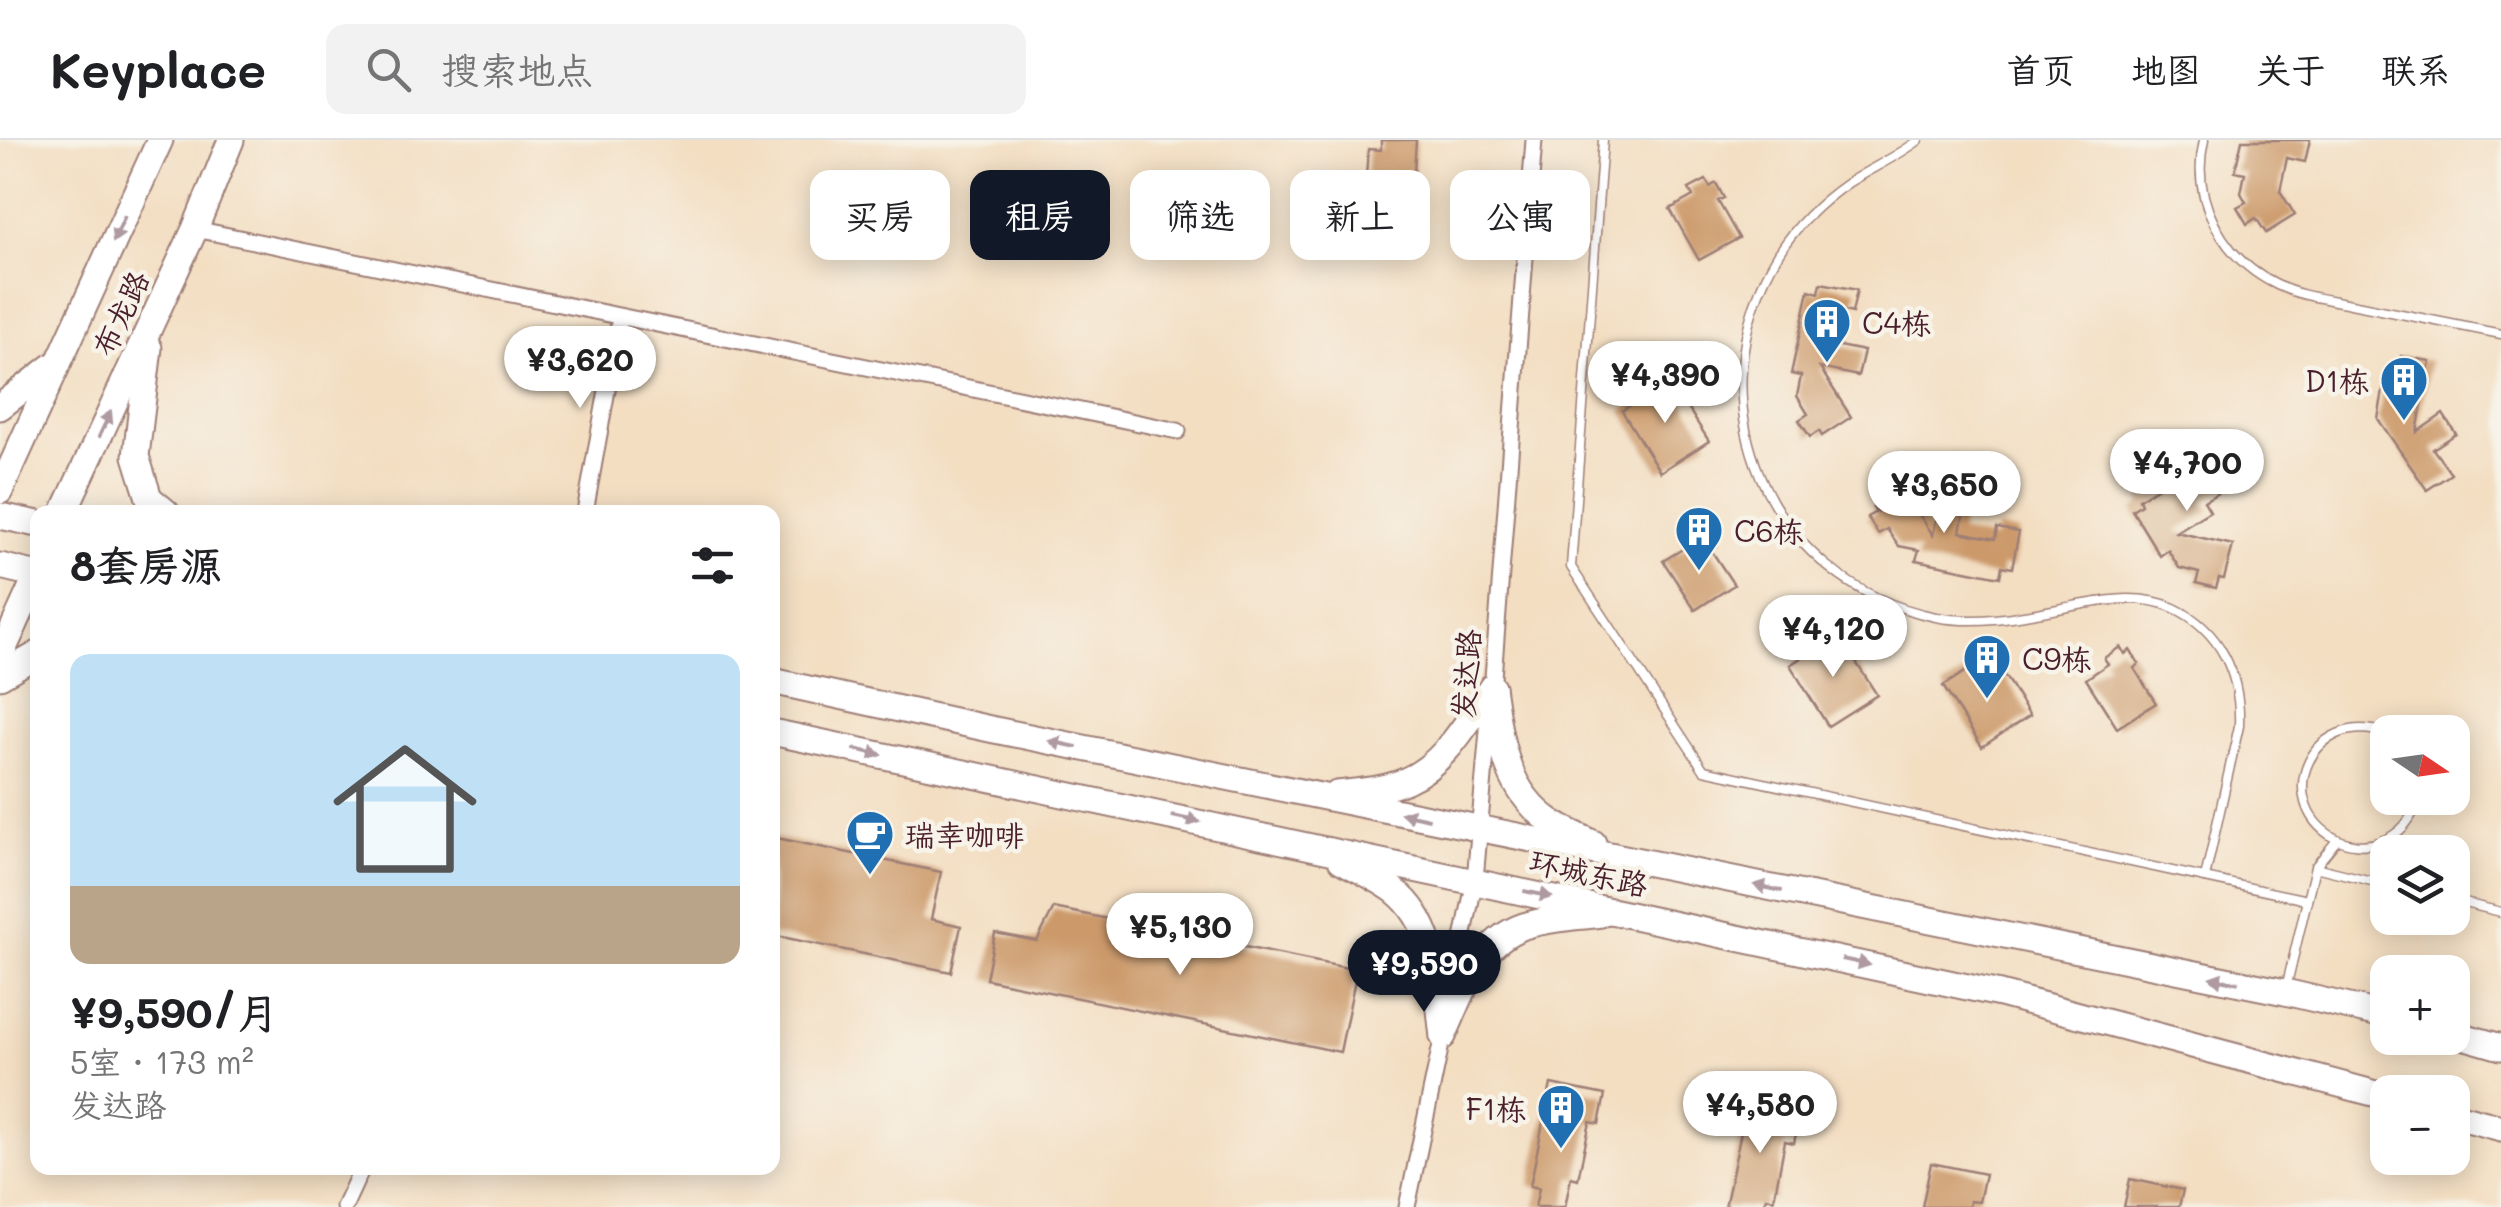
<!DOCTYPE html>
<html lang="zh">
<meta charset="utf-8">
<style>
body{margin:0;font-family:Mali,"LXGW WenKai TC",sans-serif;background:#f2f2f2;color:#202124;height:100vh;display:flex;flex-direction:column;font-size:38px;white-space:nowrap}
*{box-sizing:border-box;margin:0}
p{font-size:32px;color:#757577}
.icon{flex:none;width:55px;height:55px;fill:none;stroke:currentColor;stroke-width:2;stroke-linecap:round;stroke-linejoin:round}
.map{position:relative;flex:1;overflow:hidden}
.side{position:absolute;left:30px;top:365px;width:750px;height:670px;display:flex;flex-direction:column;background:#fff;border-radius:20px;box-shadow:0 5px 25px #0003}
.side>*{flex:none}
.guide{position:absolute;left:810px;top:30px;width:950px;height:90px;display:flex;gap:20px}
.needle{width:65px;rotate:103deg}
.fabs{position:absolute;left:2370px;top:575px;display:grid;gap:20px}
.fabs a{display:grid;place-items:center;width:100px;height:100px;border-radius:20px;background:#fff;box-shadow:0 5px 25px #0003;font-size:50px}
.price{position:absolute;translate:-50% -85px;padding:0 22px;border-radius:35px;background:#fff;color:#222;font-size:32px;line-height:65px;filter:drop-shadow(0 2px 5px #0008)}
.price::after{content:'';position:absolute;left:50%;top:60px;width:30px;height:22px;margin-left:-15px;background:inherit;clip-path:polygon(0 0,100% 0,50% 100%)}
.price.active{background:#111827;color:#fff}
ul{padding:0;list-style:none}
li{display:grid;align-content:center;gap:20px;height:530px;padding:0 40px}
li span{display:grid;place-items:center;height:310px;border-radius:20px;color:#555}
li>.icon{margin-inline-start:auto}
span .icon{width:180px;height:180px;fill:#fffc;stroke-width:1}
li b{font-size:42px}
h2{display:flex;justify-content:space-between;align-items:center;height:120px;padding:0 40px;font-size:42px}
.tag{padding:0 35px;border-radius:20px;background:#fff;box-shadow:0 5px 25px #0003;font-size:35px;line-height:90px}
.tag.active{background:#111827;color:#fff}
header{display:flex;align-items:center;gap:60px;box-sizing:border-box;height:140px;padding:0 50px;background:#fff;border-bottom:2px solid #e0e0e0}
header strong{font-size:48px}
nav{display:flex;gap:55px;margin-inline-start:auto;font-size:35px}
.search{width:700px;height:90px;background:#f2f2f2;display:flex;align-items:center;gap:25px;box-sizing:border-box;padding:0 35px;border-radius:20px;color:#757577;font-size:38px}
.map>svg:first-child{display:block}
</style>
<header>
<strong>Keyplace</strong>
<div class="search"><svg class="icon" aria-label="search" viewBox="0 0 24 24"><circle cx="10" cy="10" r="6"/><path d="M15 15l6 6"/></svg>搜索地点</div>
<nav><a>首页</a><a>地图</a><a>关于</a><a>联系</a></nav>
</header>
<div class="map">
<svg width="2501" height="1067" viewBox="0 0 2501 1067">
<rect width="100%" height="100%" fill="#f7f3e8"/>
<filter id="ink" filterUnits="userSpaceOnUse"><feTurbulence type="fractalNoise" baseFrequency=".01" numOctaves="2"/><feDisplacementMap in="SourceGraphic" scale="20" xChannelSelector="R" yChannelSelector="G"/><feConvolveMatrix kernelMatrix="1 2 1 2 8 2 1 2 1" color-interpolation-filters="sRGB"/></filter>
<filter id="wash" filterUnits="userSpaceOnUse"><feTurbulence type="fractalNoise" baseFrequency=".0048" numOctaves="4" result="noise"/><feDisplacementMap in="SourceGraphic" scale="40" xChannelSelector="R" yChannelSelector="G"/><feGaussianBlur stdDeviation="2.25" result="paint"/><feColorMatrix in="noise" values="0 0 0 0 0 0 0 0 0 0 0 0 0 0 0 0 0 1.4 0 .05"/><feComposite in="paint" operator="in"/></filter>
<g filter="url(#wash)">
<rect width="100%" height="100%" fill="#f3dec2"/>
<g id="blocks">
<g fill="#cc9a6a">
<path d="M1381 0H1416L1410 94 1375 92 1376 77 1363 76 1368 9 1381 10Z"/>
<path d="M2242 0H2310L2305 22 2287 18 2280 51 2295 75 2266 93 2256 78 2247 84 2237 67 2246 62 2241 53 2245 33 2235 31Z"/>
<path d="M1706 40 1710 47 1716 43 1724 58 1718 61 1739 98 1699 120 1670 69 1693 56 1689 49Z"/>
<path d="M1821 143 1857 150 1852 173 1841 170 1834 205 1864 211 1858 236 1820 228 1851 277 1822 296 1819 291 1810 297 1799 280 1808 274 1797 256 1801 236 1791 234 1809 150 1819 153Z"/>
<path d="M2401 216 2430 221 2417 292 2443 274 2456 294 2433 309 2451 334 2427 350 2378 279 2387 228 2399 230Z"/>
<path d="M1670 240 1709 301 1660 332 1622 271Z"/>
<path d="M2203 303 2210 314 2215 311 2234 344 2204 361 2210 371 2176 392 2233 405 2224 439 2219 438 2216 448 2196 443 2199 433 2179 428 2168 410 2160 416 2132 370 2141 364 2139 359 2165 343 2157 330Z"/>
<path d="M1901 348 1933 395 1941 357 1966 362 1960 392 1995 399 1997 388 2019 392 2012 428 2002 426 2000 437 1916 420 1919 410 1899 406 1887 389 1878 394 1867 377 1876 372 1873 367Z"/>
<path d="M1698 390 1702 396 1708 393 1717 406 1711 410 1734 445 1695 470 1663 421 1686 407 1681 400Z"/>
<path d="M1838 494 1877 555 1828 586 1790 525Z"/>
<path d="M2120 507 2125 514 2130 510 2139 524 2134 528 2156 563 2117 588 2086 539 2108 524 2104 518Z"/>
<path d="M1991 515 2030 575 1982 607 1943 546Z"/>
<path d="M772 697 941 732 931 779 961 786 951 832 772 795Z"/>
<path d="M1054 768 1357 830 1340 912 986 839 995 793 1037 801Z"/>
<path d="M1551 944 1605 955 1599 984 1590 982 1578 1039 1571 1037 1565 1067H1535L1539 1048 1530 1046Z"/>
<path d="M1747 964 1800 975 1794 1003 1785 1001 1774 1059 1766 1057 1764 1067H1725Z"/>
<path d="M1931 1023 1985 1034 1979 1062 1970 1061 1969 1067H1922Z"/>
<path d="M2130 1039 2183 1050 2179 1067H2124Z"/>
</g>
</g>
</g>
<g filter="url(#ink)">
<use href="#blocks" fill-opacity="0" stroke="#9e7e76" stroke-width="2.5"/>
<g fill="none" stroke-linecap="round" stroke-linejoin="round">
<g stroke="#9e7e76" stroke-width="11">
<g id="service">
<path d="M1603 0 1571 427 1704 630 2307 760"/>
<path d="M1919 0C1897 17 1871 28 1848 43 1822 61 1796 86 1779 113 1690 258 1766 443 1936 477 1978 485 2021 476 2063 468 2100 461 2138 452 2174 468 2221 490 2241 536 2239 586L2205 738"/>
<path d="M2204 0C2190 60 2223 119 2277 145 2299 156 2327 159 2351 164 2401 174 2451 184 2501 194"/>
<path d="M2388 594C2311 567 2272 661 2333 697 2347 705 2364 707 2379 702 2400 695 2413 679 2418 658"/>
<path d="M2315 727 2388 745"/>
<path d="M2452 760 2501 772"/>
<path d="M2286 848 2315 727 2337 700"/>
</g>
</g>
<g stroke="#9e7e76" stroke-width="19">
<g id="minor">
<path d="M195 89 1178 291"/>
<path d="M585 372 620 178"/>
<path d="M1492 551 1534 0"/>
<path d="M1451 857 1475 740 1489 579"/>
<path d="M344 1067 362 1028"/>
<path d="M1407 1067 1444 890"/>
</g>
</g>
<g stroke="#9e7e76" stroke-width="29">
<g id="primary">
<path d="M149 208 136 316 149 358 166 372"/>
<path d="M0 267 54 225"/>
<path d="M0 351 160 0"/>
<path d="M64 372 195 89 231 0"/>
<path d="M0 376 38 384"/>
<path d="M0 426 38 435"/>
<path d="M0 517 38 433"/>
<path d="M0 536 38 514"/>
<path d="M772 541 990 589 2285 852 2388 876"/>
<path d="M1492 547C1500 598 1504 649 1550 681 1563 690 1579 696 1593 703"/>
<path d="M772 592 2000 854 2388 957"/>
<path d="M1337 654C1360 651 1386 650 1407 640 1446 623 1468 580 1492 547"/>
<path d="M1341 720C1359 730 1379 739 1395 751 1439 786 1436 846 1443 896"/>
<path d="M2452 893 2501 907"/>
<path d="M1443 896C1463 853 1479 796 1531 784 1554 778 1578 777 1601 774"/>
<path d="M2452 975 2501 988"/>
</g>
</g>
<use href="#service" stroke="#fff" stroke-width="8"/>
<use href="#minor" stroke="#fff" stroke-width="15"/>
<use href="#primary" stroke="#fff" stroke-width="25"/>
</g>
<defs><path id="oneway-solid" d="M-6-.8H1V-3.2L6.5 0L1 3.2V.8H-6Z" transform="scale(2.5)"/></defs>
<g fill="#ae9aa0">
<use href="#oneway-solid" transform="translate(119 89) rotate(114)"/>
<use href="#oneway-solid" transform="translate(105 284) rotate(-65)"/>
<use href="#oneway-solid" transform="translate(1063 604) rotate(-168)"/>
<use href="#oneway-solid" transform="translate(868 612) rotate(12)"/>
<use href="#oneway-solid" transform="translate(1415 676) rotate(-168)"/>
<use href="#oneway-solid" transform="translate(1186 679) rotate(12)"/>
<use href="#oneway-solid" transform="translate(1768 748) rotate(-168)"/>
<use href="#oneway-solid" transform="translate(1538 754) rotate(12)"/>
<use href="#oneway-solid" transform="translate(1856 822) rotate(12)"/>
<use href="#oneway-solid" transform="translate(2224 840) rotate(-169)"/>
</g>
</g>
<defs>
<g id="building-pin" transform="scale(2.5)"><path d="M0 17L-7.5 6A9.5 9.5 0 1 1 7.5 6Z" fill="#1f6fb2" stroke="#f7f3e8"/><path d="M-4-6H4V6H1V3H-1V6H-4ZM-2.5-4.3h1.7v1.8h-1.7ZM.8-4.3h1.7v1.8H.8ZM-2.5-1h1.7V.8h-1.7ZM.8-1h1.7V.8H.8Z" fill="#fff"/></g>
<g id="cafe-pin" transform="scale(2.5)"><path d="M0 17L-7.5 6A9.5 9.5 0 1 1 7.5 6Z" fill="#1f6fb2" stroke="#f7f3e8"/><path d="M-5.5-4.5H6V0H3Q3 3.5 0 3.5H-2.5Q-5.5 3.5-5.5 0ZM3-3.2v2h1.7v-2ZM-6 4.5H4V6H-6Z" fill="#fff"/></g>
</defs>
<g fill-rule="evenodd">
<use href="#building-pin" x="1827" y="182"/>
<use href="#building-pin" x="2404" y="240"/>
<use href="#building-pin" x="1699" y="390"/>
<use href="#building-pin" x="1987" y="518"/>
<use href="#cafe-pin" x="870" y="694"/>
<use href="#building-pin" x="1561" y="968"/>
</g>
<g text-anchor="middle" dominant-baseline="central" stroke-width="9" stroke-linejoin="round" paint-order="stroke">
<g font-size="30" fill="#4a1f2b" stroke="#f7f3e8">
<text transform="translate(120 173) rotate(-65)">布龙路</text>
<text transform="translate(1465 534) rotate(-86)">发达路</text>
<text transform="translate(1589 732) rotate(12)">环城东路</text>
</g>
<g font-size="30" fill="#4a1f2b" stroke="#f7f3e8" text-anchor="start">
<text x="1862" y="182">C4栋</text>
<text x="2369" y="240" text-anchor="end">D1栋</text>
<text x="1734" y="390">C6栋</text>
<text x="2022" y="518">C9栋</text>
<text x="905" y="694">瑞幸咖啡</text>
<text x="1526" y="968" text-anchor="end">F1栋</text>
</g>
</g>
</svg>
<div class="fabs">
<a><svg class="needle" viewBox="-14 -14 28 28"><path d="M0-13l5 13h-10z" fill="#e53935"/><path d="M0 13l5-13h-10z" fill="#757577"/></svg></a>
<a><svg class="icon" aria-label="layers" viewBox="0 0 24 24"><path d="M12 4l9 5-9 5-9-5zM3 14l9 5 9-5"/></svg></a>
<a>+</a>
<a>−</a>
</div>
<b class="price" style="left:580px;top:271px">¥3,620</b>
<b class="price" style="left:1665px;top:286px">¥4,390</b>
<b class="price" style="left:2187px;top:374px">¥4,700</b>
<b class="price" style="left:1944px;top:396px">¥3,650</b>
<b class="price" style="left:1833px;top:540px">¥4,120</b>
<b class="price" style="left:1180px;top:838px">¥5,130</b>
<b class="price active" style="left:1424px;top:875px">¥9,590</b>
<b class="price" style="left:1760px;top:1016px">¥4,580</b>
<div class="guide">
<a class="tag">买房</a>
<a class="tag active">租房</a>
<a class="tag">筛选</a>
<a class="tag">新上</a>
<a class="tag">公寓</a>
</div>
<section class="side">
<h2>8套房源<svg class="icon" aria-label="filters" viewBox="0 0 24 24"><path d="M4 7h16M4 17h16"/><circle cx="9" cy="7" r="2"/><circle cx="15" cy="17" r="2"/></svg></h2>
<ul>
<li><span style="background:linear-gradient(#bfe0f5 75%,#b9a48a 0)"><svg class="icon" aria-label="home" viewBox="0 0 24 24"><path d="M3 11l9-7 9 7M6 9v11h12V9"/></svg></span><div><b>¥9,590/月</b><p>5室 · 173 m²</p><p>发达路</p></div></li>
</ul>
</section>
</div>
